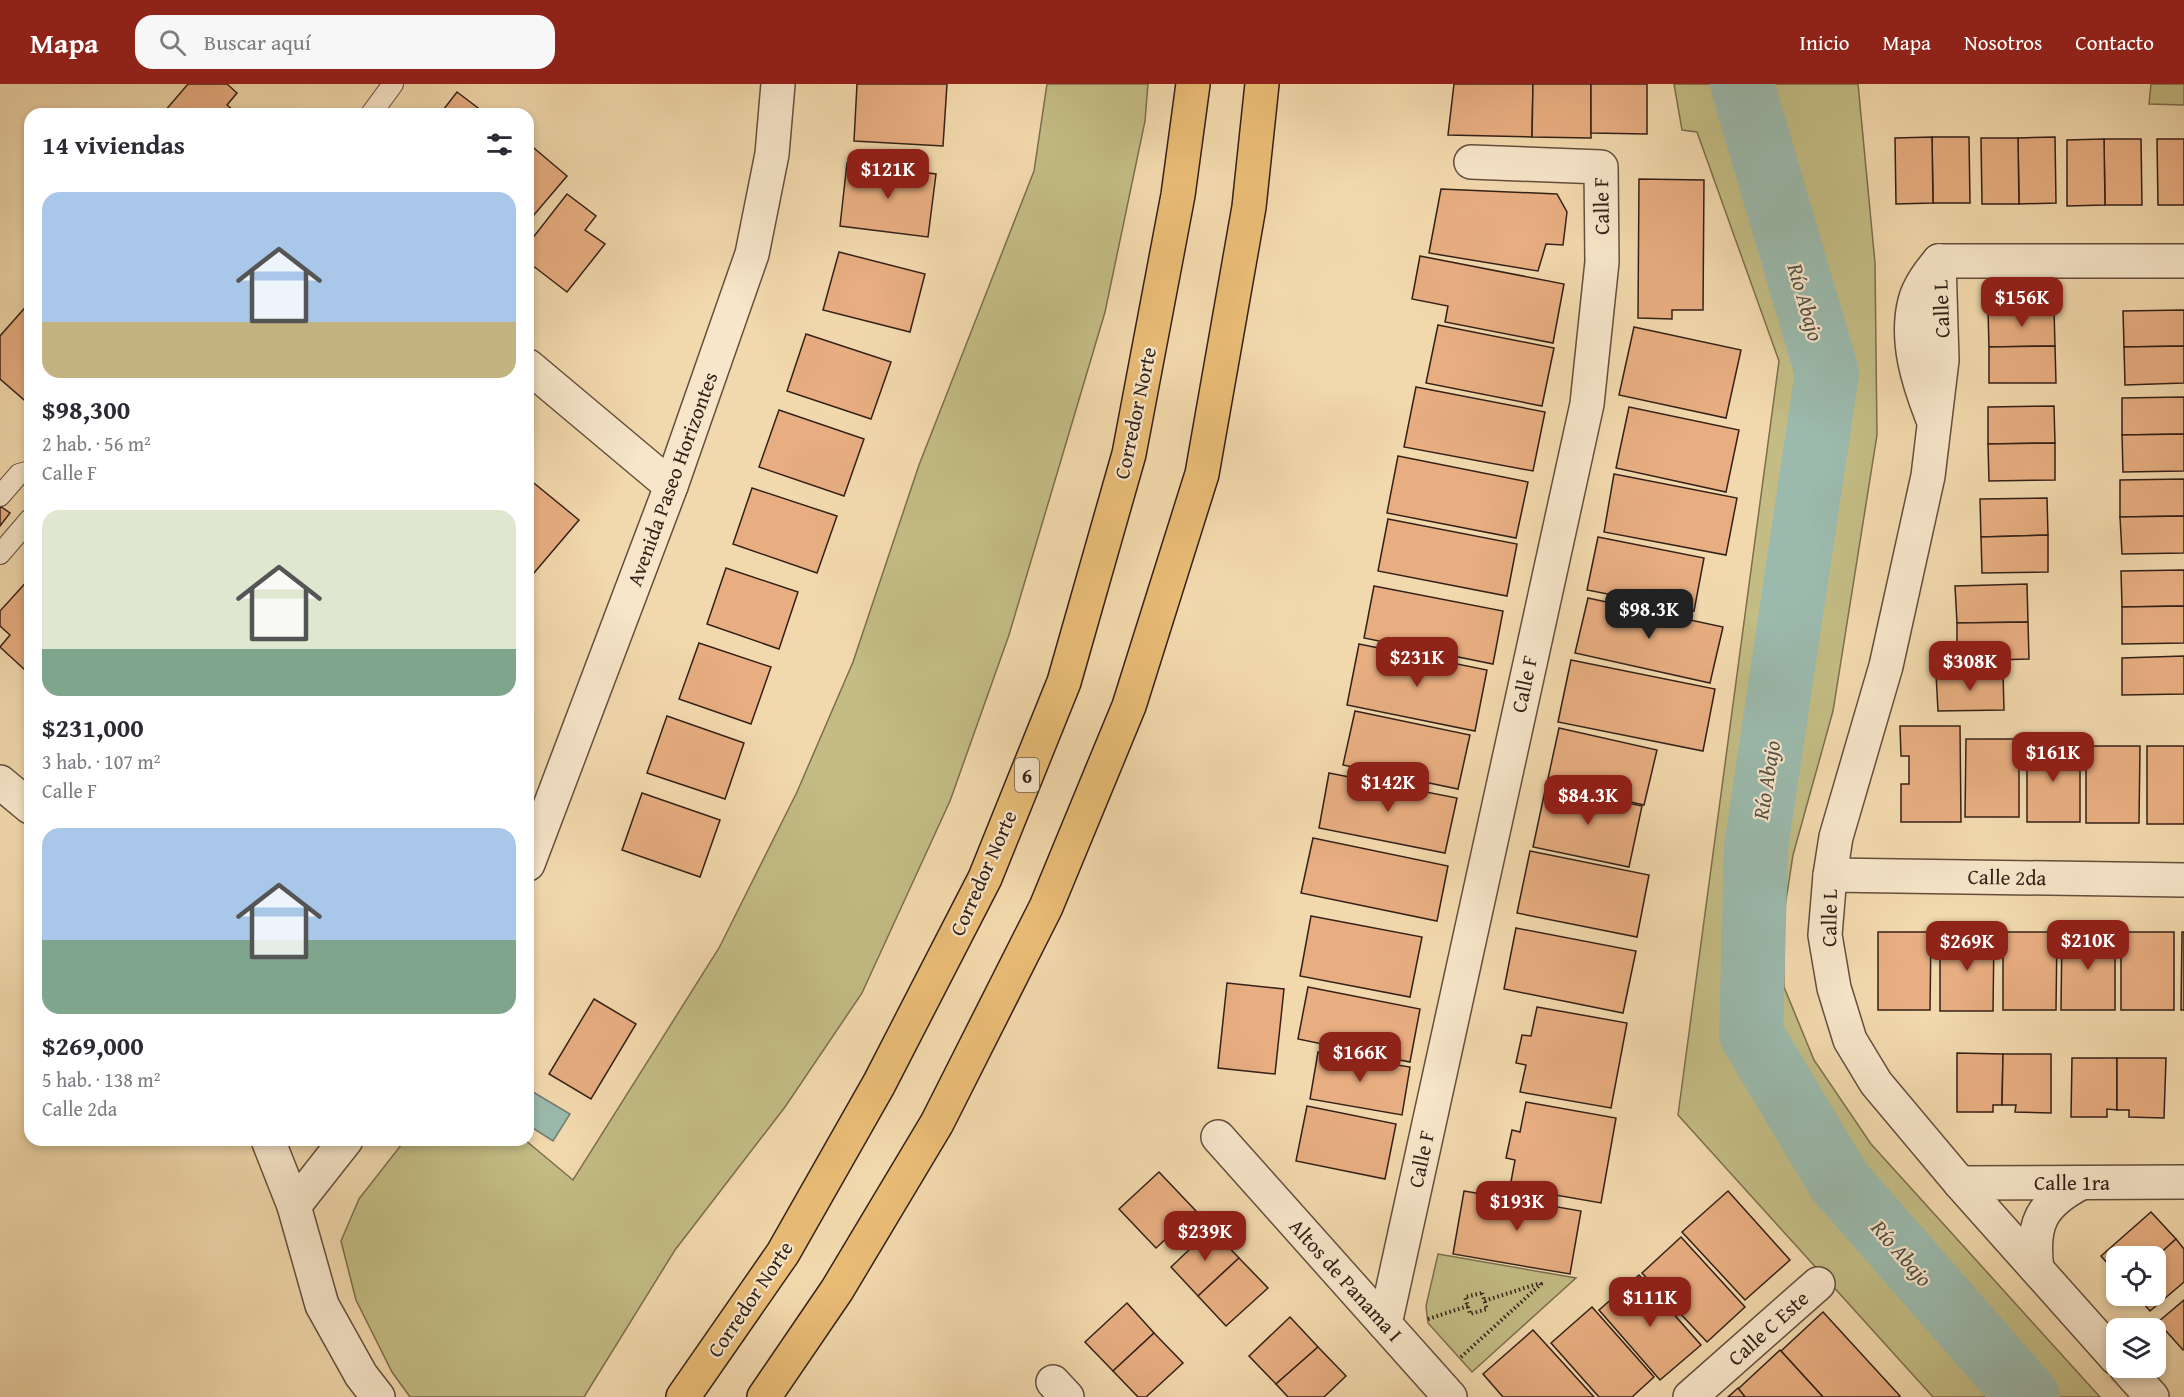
<!DOCTYPE html>
<html lang="es">
<meta charset="utf-8">
<style>
body{margin:0;font-family:"Gentium Book Plus",serif;background:#f7f7f7;color:#2b2b33;height:100vh;display:flex;flex-direction:column;font-size:22px;white-space:nowrap}
*{box-sizing:border-box;margin:0}
p{font-size:20px;color:#7c7c81}
.icon{flex:none;width:33px;height:33px;fill:none;stroke:currentColor;stroke-width:2;stroke-linecap:round;stroke-linejoin:round}
.map{position:relative;flex:1;overflow:hidden}
.side{position:absolute;left:24px;top:24px;width:510px;height:1038px;display:flex;flex-direction:column;background:#fff;border-radius:18px;box-shadow:0 3px 9px #0003}
.side>*{flex:none}
.fabs{position:absolute;left:2106px;top:1162px;display:grid;gap:12px}
.fabs a{display:grid;place-items:center;width:60px;height:60px;border-radius:12px;background:#fff;box-shadow:0 3px 9px #0003;font-size:30px}
.price{position:absolute;translate:-50% -51px;padding:0 14px;border-radius:12px;background:#8f2418;color:#fff;font-size:20px;line-height:39px;filter:drop-shadow(0 2px 3px #0008)}
.price::after{content:'';position:absolute;left:50%;top:36px;width:18px;height:14px;margin-left:-9px;background:inherit;clip-path:polygon(0 0,100% 0,50% 100%)}
.price.active{background:#222;color:#fff}
ul{padding:0;list-style:none}
li{display:grid;align-content:center;gap:12px;height:318px;padding:0 18px}
li span{display:grid;place-items:center;height:186px;border-radius:18px;color:#555}
li>.icon{margin-inline-start:auto}
span .icon{width:108px;height:108px;fill:#fffc;stroke-width:1}
li b{font-size:26px}
h2{display:flex;justify-content:space-between;align-items:center;height:72px;padding:0 18px;font-size:26px}
header{display:flex;align-items:center;gap:36px;box-sizing:border-box;height:84px;padding:0 30px;background:#8f2418;color:#fff}
header strong{font-size:28px}
nav{display:flex;gap:33px;margin-inline-start:auto;font-size:21px}
.search{width:420px;height:54px;background:#f7f7f7;display:flex;align-items:center;gap:15px;box-sizing:border-box;padding:0 21px;border-radius:18px;color:#7c7c81;font-size:22px}
.map>svg:first-child{display:block}
</style>
<header>
<strong>Mapa</strong>
<div class="search"><svg class="icon" aria-label="search" viewBox="0 0 24 24"><circle cx="10" cy="10" r="6"/><path d="M15 15l6 6"/></svg>Buscar aquí</div>
<nav><a>Inicio</a><a>Mapa</a><a>Nosotros</a><a>Contacto</a></nav>
</header>
<div class="map">
<svg width="2184" height="1313" viewBox="0 0 2184 1313">
<rect width="100%" height="100%" fill="#f2d9ad"/>
<filter id="stains"><feTurbulence type="fractalNoise" baseFrequency=".00333" numOctaves="4"/><feColorMatrix values="0 0 0 0 .2 0 0 0 0 .09 0 0 0 0 .02 0 0 0 .5 -.17"/></filter>
<radialGradient id="worn" r=".72"><stop offset=".6" stop-color="#630" stop-opacity="0"/><stop offset="1" stop-color="#630" stop-opacity=".3"/></radialGradient>
<g fill="#c3bc84" stroke="#7c6e4e" stroke-width="1.5">
<path d="M1047 0H1148L1145 37 1105 228 1009 551 950 717 862 909 785 1023 675 1166 584 1313H410L392 1288 356 1216 341 1157 359 1115 405 1056H525L573 1096 719 864 797 708 853 578 919 381 1034 87Z"/>
<path d="M1674 0H1858L1875 179 1877 351 1833 627 1793 771 1783 836 1784 903 1814 976 1871 1060 2100 1313H1933L1678 1031 1779 277 1697 48 1682 46Z"/>
<path d="M2151 0H2184V21L2149 20Z"/>
<path d="M1438 1170 1576 1194 1472 1288 1428 1239 1426 1222Z"/>
</g>
<path fill="#9bbaad" stroke="#727d71" stroke-width="1.5" d="M533 1008 570 1030 553 1057 528 1041V1016Z"/>
<g fill="none" stroke-linecap="round" stroke-linejoin="round">
<path stroke="#9bbaad" stroke-width="64" d="M1742 0 1827 289 1756 763 1751 950 1839 1097 2028 1313"/>
</g>
<g fill="#e8ae81" stroke="#342118" stroke-width="1.5">
<path d="M188 0H227L237 9 227 21 238 30H167L164 28Z"/>
<path d="M857 0H947L943 62 854 57Z"/>
<path d="M1454 0H1533L1532 53 1448 51Z"/>
<path d="M1533 0H1591V54L1532 53Z"/>
<path d="M1591 0H1647V50L1591 49Z"/>
<path d="M457 8 486 30H440Z"/>
<path d="M1932 53H1969L1970 119H1933Z"/>
<path d="M1932 53 1933 119 1896 120 1895 54Z"/>
<path d="M2055 53 2056 119 2019 120 2018 54Z"/>
<path d="M1981 54H2018L2019 120H1982Z"/>
<path d="M2104 55H2141L2142 121H2105Z"/>
<path d="M2104 55 2105 121 2067 122V56Z"/>
<path d="M2157 55H2184V121H2158Z"/>
<path d="M528 59 567 92 528 138Z"/>
<path d="M847 79 936 90 928 153 840 142Z"/>
<path d="M1639 95 1704 96 1703 226H1672V235L1638 234Z"/>
<path d="M1441 105 1557 110 1567 128 1563 161 1546 160 1538 187 1429 169Z"/>
<path d="M567 110 596 132 585 146 605 160 567 208 528 178V160Z"/>
<path d="M839 168 925 190 910 248 823 226Z"/>
<path d="M1420 172 1564 200 1553 259 1445 238 1448 222 1412 215Z"/>
<path d="M30 218V321L0 295V252Z"/>
<path d="M2054 225 2055 262 1989 263 1988 226Z"/>
<path d="M2184 226V262L2124 263 2123 227Z"/>
<path d="M1438 241 1554 264 1542 322 1426 299Z"/>
<path d="M1634 243 1741 266 1726 334 1619 311Z"/>
<path d="M806 250 891 278 871 335 787 307Z"/>
<path d="M2055 262 2056 299H1989V263Z"/>
<path d="M2184 262V299L2125 301 2124 263Z"/>
<path d="M1416 303 1545 328 1533 387 1404 363Z"/>
<path d="M2184 313V350L2122 351V314Z"/>
<path d="M2054 322 2055 359 1988 360V323Z"/>
<path d="M1629 323 1739 346 1726 408 1616 384Z"/>
<path d="M779 326 864 355 844 412 759 383Z"/>
<path d="M2184 350V387L2123 388 2122 351Z"/>
<path d="M2055 359V396L1989 397 1988 360Z"/>
<path d="M1398 372 1528 398 1516 454 1387 429Z"/>
<path d="M1614 390 1737 414 1726 471 1604 448Z"/>
<path d="M529 395 579 436 528 496V396Z"/>
<path d="M2184 395V432L2120 433V396Z"/>
<path d="M752 404 837 432 817 489 733 460Z"/>
<path d="M2047 414 2048 451 1981 453 1980 415Z"/>
<path d="M0 422 10 429 0 442Z"/>
<path d="M2184 432V469L2122 470 2120 433Z"/>
<path d="M1388 435 1517 460 1507 512 1378 487Z"/>
<path d="M2048 451V488L1982 489 1981 453Z"/>
<path d="M1598 453 1704 474 1694 527 1587 506Z"/>
<path d="M726 484 798 508 779 565 707 540Z"/>
<path d="M2184 486V522L2122 523 2121 487Z"/>
<path d="M30 494V581L25 586 0 563 10 551 0 542V527Z"/>
<path d="M2027 500 2028 538 1957 539 1955 502Z"/>
<path d="M1374 502 1503 527 1493 580 1364 554Z"/>
<path d="M1588 514 1723 543 1710 599 1575 569Z"/>
<path d="M2184 522V559L2122 560V523Z"/>
<path d="M2028 538 2029 575 1957 577V539Z"/>
<path d="M699 559 771 583 751 640 679 615Z"/>
<path d="M1359 560 1487 586 1475 647 1347 621Z"/>
<path d="M2184 572V610L2122 611V574Z"/>
<path d="M1571 576 1715 605 1703 667 1558 638Z"/>
<path d="M2003 589 2004 626 1938 627 1936 590Z"/>
<path d="M1355 627 1470 651 1458 705 1343 681Z"/>
<path d="M667 632 744 659 725 715 647 689Z"/>
<path d="M1900 642H1960L1961 738H1901V700H1909V672H1901Z"/>
<path d="M1559 644 1657 666 1644 721 1547 699Z"/>
<path d="M1966 655H2019V733H1965Z"/>
<rect x="2027" y="660" width="53" height="78"/>
<path d="M2086 662H2140L2139 739H2086Z"/>
<rect x="2147" y="662" width="37" height="78"/>
<path d="M1329 689 1457 714 1445 769 1319 744Z"/>
<path d="M1546 702 1642 722 1629 783 1533 763Z"/>
<path d="M642 709 720 736 700 793 622 766Z"/>
<path d="M1313 754 1448 782 1437 837 1301 809Z"/>
<path d="M1530 767 1649 791 1637 853 1517 829Z"/>
<path d="M1311 832 1422 853 1410 913 1300 892Z"/>
<path d="M1516 844 1636 867 1623 929 1504 905Z"/>
<path d="M1878 848H1931L1930 926H1878Z"/>
<path d="M2003 848H2057L2056 926H2003Z"/>
<path d="M2062 848H2115V926H2061Z"/>
<rect x="2121" y="848" width="53" height="78"/>
<path d="M2182 848H2184V926H2181Z"/>
<path d="M1940 850H1994L1993 927H1940Z"/>
<path d="M1227 899 1284 905 1275 990 1218 984Z"/>
<path d="M1308 903 1420 925 1410 978 1298 955Z"/>
<path d="M594 915 636 940 591 1015 549 990Z"/>
<path d="M1537 923 1627 939 1611 1024 1520 1008 1526 981 1516 979 1522 951 1531 952Z"/>
<path d="M1318 968 1410 983 1402 1031 1310 1015Z"/>
<path d="M1957 969 2003 970 2002 1021H1993V1028H1957Z"/>
<path d="M2003 970H2051V1029L2015 1028 2016 1021H2002Z"/>
<path d="M2072 974H2117V1026L2107 1025V1033H2071Z"/>
<path d="M2117 974H2166L2164 1034 2129 1033V1026H2117Z"/>
<path d="M1526 1018 1616 1034 1601 1119 1510 1103 1515 1076 1506 1074 1512 1046 1520 1048Z"/>
<path d="M1307 1022 1396 1040 1385 1095 1296 1077Z"/>
<path d="M1159 1088 1196 1127 1156 1164 1119 1125Z"/>
<path d="M1464 1107 1581 1127 1570 1190 1453 1170Z"/>
<path d="M1728 1107 1790 1176 1745 1216 1682 1148Z"/>
<path d="M2151 1128 2176 1155 2156 1173H2116V1189L2101 1172Z"/>
<path d="M1211 1145 1239 1174 1198 1212 1171 1183Z"/>
<path d="M1681 1153 1745 1223 1707 1258 1642 1189Z"/>
<path d="M2176 1155 2184 1165V1198L2150 1227 2137 1212H2156V1173Z"/>
<path d="M1239 1174 1268 1204 1226 1242 1198 1212Z"/>
<path d="M1639 1191 1701 1261 1660 1296 1599 1226Z"/>
<path d="M2184 1216V1265L2183 1266 2158 1238Z"/>
<path d="M1127 1219 1154 1249 1113 1287 1085 1258Z"/>
<path d="M1592 1223 1654 1293 1632 1313H1599L1551 1259Z"/>
<path d="M1823 1228 1900 1312 1898 1313H1823L1781 1267Z"/>
<path d="M1290 1233 1318 1263 1276 1300 1249 1272Z"/>
<path d="M1533 1246 1594 1313H1503L1483 1290Z"/>
<path d="M1154 1249 1183 1279 1146 1313H1138L1113 1287Z"/>
<path d="M1318 1263 1346 1292 1324 1313H1288L1276 1300Z"/>
<path d="M1780 1266 1823 1313H1745L1738 1305Z"/>
<path d="M1738 1304 1745 1313H1728Z"/>
</g>
<g fill="none" stroke-linecap="round" stroke-linejoin="round">
<g stroke="#644f3d" stroke-width="22">
<g id="service">
<path d="M371 30 393 0"/>
<path d="M0 412 19 390 30 387"/>
<path d="M0 470 30 435"/>
</g>
</g>
<g stroke="#644f3d" stroke-width="36">
<g id="minor">
<path d="M1939 177 1942 276 1928 392 1886 582 1836 753 1830 791 1825 851 1834 904 1850 956 1876 999 1960 1099 2116 1274"/>
<path d="M1939 177H2184"/>
<path d="M528 282 671 402"/>
<path d="M1932 333C1918 297 1905 256 1915 217 1919 202 1929 189 1939 177"/>
<path d="M0 698 30 723"/>
<path d="M528 780 671 402 752 170 772 70 778 0"/>
<path d="M1830 791 2184 796"/>
<path d="M1218 1053 1450 1313"/>
<path d="M268 1056 294 1122 322 1221 361 1291 378 1313"/>
<path d="M1960 1099 2184 1098"/>
<path d="M294 1122 346 1056"/>
<path d="M2037 1185C2031 1140 2041 1120 2081 1099"/>
<path d="M1385 1240 1587 320 1602 178 1601 83 1471 78"/>
<path d="M2126 1284 2152 1313"/>
<path d="M1053 1298 1067 1313"/>
<path d="M1690 1313 1818 1200"/>
</g>
</g>
<g stroke="#342118" stroke-width="36">
<g id="motorway">
<path d="M683 1313 783 1169 879 1000 985 794 1064 598 1129 370 1178 111 1193 0"/>
<path d="M764 1313 837 1206 937 1039 1046 823 1129 622 1202 390 1249 123 1262 0"/>
</g>
</g>
<g stroke="#342118" stroke-width="4" stroke-dasharray="1.5 3" stroke-linecap="butt">
<path d="M1482 1209 1487 1225 1470 1230 1465 1213Z"/>
<path d="M1428 1235 1468 1222"/>
<path d="M1461 1273 1541 1200 1540 1199 1484 1217"/>
</g>
<use href="#service" stroke="#f7e6ca" stroke-width="20"/>
<use href="#minor" stroke="#f7e6ca" stroke-width="33"/>
<use href="#motorway" stroke="#e9bc76" stroke-width="33"/>
</g>
<g text-anchor="middle" dominant-baseline="central" stroke-width="4.5" stroke-linejoin="round" paint-order="stroke">
<rect fill="#f7e6ca" stroke="#6e5c4d" stroke-width="1.5" x="1015" y="674" width="24" height="34" rx="4.5"/>
<g font-size="20" font-weight="bold" fill="#342118">
<text x="1027" y="691">6</text>
</g>
<g font-size="21" fill="#342118" stroke="#f7e6ca">
<text transform="translate(1601 122) rotate(-91)">Calle F</text>
<text transform="translate(1941 225) rotate(-92)">Calle L</text>
<text transform="translate(1135 329) rotate(-78)">Corredor Norte</text>
<text transform="translate(672 395) rotate(-70)">Avenida Paseo Horizontes</text>
<text transform="translate(1524 600) rotate(-78)">Calle F</text>
<text transform="translate(983 789) rotate(-66)">Corredor Norte</text>
<text transform="translate(2007 793) rotate(1)">Calle 2da</text>
<text transform="translate(1829 834) rotate(-89)">Calle L</text>
<text transform="translate(1421 1075) rotate(-78)">Calle F</text>
<text x="2072" y="1098">Calle 1ra</text>
<text transform="translate(1346 1196) rotate(48)">Altos de Panama I</text>
<text transform="translate(750 1215) rotate(-56)">Corredor Norte</text>
<text transform="translate(1768 1244) rotate(-42)">Calle C Este</text>
</g>
<g font-size="22" font-style="italic" fill="#534f45" stroke="#f7e6ca">
<text transform="translate(1806 218) rotate(74)">Río Abajo</text>
<text transform="translate(1766 696) rotate(-81)">Río Abajo</text>
<text transform="translate(1902 1169) rotate(49)">Río Abajo</text>
</g>
</g>
<rect width="100%" height="100%" filter="url(#stains)"/>
<rect width="100%" height="100%" fill="url(#worn)"/>
</svg>
<div class="fabs">
<a><svg class="icon" aria-label="locate" viewBox="0 0 24 24"><circle cx="12" cy="12" r="6"/><path d="M12 2v4M12 18v4M2 12h4M18 12h4"/></svg></a>
<a><svg class="icon" aria-label="layers" viewBox="0 0 24 24"><path d="M12 4l9 5-9 5-9-5zM3 14l9 5 9-5"/></svg></a>
</div>
<b class="price" style="left:888px;top:116px">$121K</b>
<b class="price" style="left:2022px;top:244px">$156K</b>
<b class="price active" style="left:1649px;top:556px">$98.3K</b>
<b class="price" style="left:1417px;top:604px">$231K</b>
<b class="price" style="left:1970px;top:608px">$308K</b>
<b class="price" style="left:2053px;top:699px">$161K</b>
<b class="price" style="left:1388px;top:729px">$142K</b>
<b class="price" style="left:1588px;top:742px">$84.3K</b>
<b class="price" style="left:2088px;top:887px">$210K</b>
<b class="price" style="left:1967px;top:888px">$269K</b>
<b class="price" style="left:1360px;top:999px">$166K</b>
<b class="price" style="left:1517px;top:1148px">$193K</b>
<b class="price" style="left:1205px;top:1178px">$239K</b>
<b class="price" style="left:1650px;top:1244px">$111K</b>
<section class="side">
<h2>14 viviendas<svg class="icon" aria-label="filters" viewBox="0 0 24 24"><path d="M4 7h16M4 17h16"/><circle cx="9" cy="7" r="2"/><circle cx="15" cy="17" r="2"/></svg></h2>
<ul>
<li><span style="background:linear-gradient(#a9c7e8 70%,#c2b280 0)"><svg class="icon" aria-label="home" viewBox="0 0 24 24"><path d="M3 11l9-7 9 7M6 9v11h12V9"/></svg></span><div><b>$98,300</b><p>2 hab. · 56 m²</p><p>Calle F</p></div></li>
<li><span style="background:linear-gradient(#dfe7d0 75%,#7fa58c 0)"><svg class="icon" aria-label="home" viewBox="0 0 24 24"><path d="M3 11l9-7 9 7M6 9v11h12V9"/></svg></span><div><b>$231,000</b><p>3 hab. · 107 m²</p><p>Calle F</p></div></li>
<li><span style="background:linear-gradient(#a9c7e8 60%,#7fa58c 0)"><svg class="icon" aria-label="home" viewBox="0 0 24 24"><path d="M3 11l9-7 9 7M6 9v11h12V9"/></svg></span><div><b>$269,000</b><p>5 hab. · 138 m²</p><p>Calle 2da</p></div></li>
</ul>
</section>
</div>
